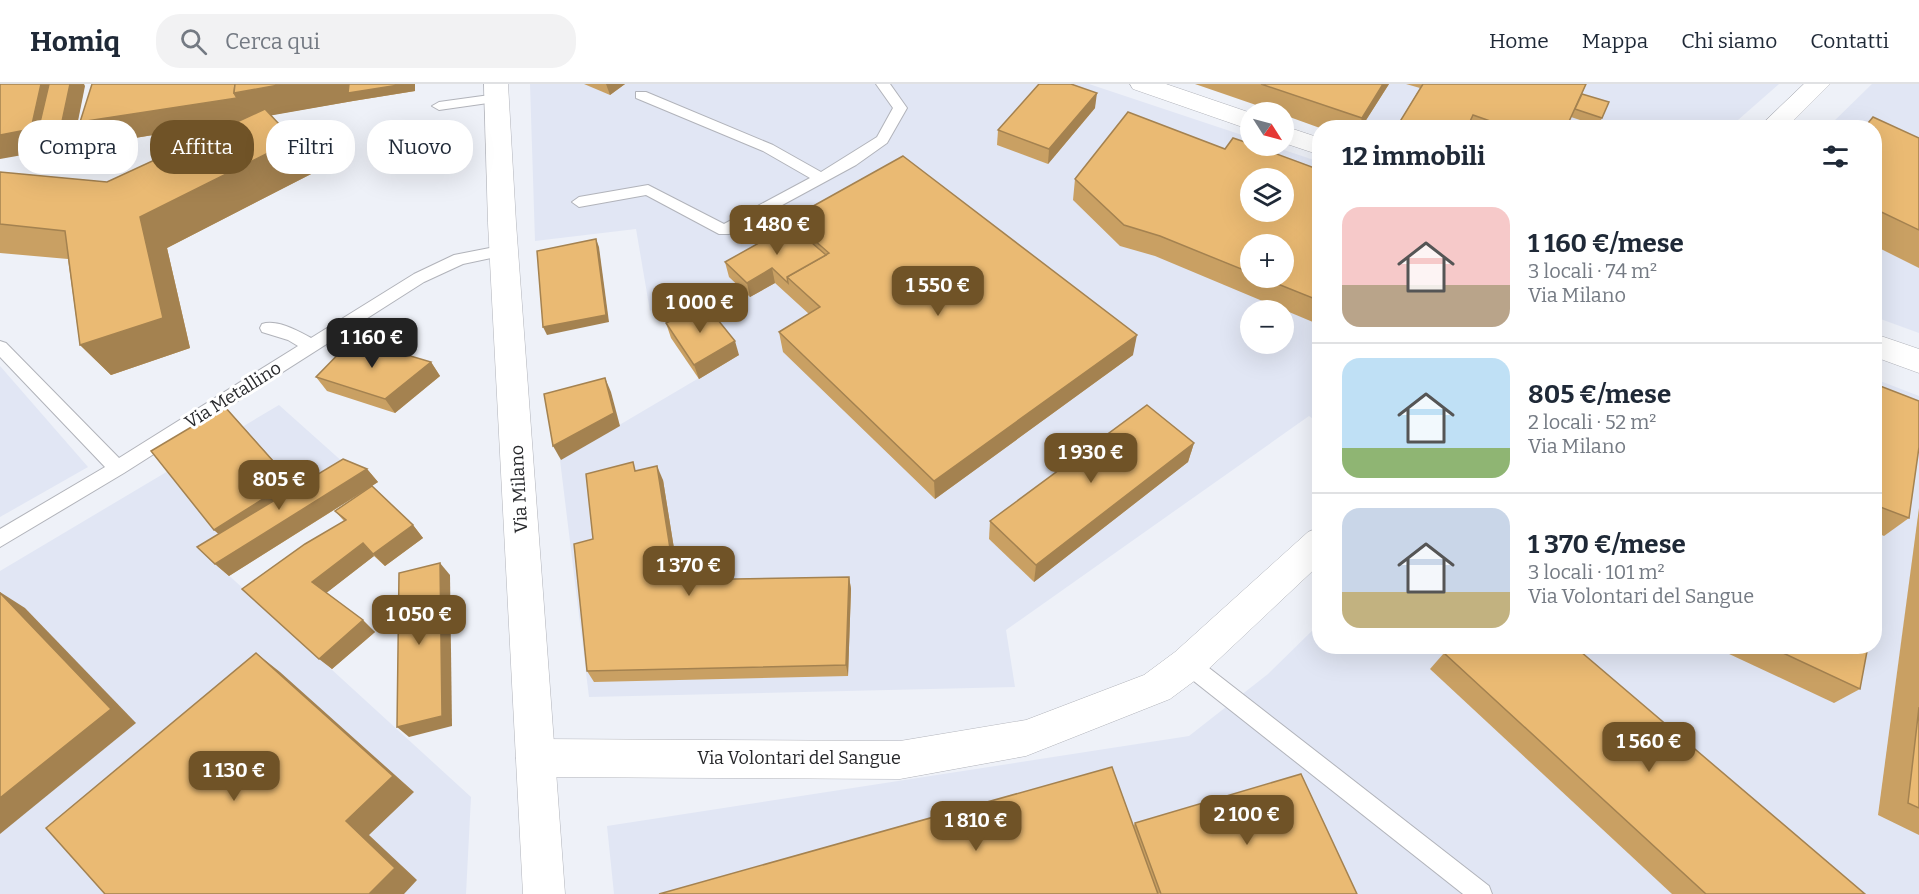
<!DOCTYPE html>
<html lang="it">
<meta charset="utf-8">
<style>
body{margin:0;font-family:Bitter,serif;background:#f2f2f3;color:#1f2937;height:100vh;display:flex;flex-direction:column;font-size:22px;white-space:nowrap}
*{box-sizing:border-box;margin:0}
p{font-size:20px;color:#747a83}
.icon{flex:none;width:33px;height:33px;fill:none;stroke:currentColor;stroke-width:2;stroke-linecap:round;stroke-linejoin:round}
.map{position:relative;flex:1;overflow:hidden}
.sheet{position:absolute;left:1312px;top:36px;width:570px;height:534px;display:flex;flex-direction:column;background:#fff;border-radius:24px;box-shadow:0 6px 24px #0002}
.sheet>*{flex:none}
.hud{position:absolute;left:18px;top:36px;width:570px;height:54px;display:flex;gap:12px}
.needle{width:39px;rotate:126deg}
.controls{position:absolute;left:1240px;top:18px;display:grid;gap:12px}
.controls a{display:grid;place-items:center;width:54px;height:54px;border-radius:50%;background:#fff;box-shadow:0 6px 24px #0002;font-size:30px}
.price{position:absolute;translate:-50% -51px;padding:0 14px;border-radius:12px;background:#705327;color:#fff;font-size:20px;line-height:39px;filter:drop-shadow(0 2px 3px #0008)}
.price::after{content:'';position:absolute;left:50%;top:36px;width:18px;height:14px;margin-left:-9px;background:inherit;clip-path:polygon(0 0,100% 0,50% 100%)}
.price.current{background:#222;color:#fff}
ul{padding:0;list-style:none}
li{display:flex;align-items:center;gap:18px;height:150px;padding:0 30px}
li+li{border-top:2px solid #e0e1e3}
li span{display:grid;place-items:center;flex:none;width:168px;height:120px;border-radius:18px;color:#555}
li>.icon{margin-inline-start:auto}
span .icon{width:72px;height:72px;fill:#fffc;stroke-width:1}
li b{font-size:26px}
h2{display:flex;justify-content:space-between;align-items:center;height:72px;padding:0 30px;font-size:26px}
.chip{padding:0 21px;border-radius:24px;background:#fff;box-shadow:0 6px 24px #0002;font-size:21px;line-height:54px}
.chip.current{background:#705327;color:#fff}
header{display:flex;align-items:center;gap:36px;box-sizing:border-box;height:84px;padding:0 30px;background:#fff;border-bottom:2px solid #e0e1e3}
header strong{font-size:28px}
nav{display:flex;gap:33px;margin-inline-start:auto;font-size:21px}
.search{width:420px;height:54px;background:#f2f2f3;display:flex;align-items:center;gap:15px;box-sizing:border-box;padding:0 21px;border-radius:24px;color:#747a83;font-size:22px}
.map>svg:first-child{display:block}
</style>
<header>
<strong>Homiq</strong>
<div class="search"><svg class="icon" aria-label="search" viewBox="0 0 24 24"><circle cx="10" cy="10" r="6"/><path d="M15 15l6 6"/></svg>Cerca qui</div>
<nav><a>Home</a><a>Mappa</a><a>Chi siamo</a><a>Contatti</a></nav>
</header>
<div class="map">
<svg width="1919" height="810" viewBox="0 0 1919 810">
<rect width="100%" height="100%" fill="#eef1f8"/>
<g fill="#e1e6f4" fill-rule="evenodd">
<path d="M530 0H1089L1251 54V62H1272L1320 78V340L1309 332 1006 546 1015 603 589 613 560 376 738 271 686 206 650 227 636 145 535 157ZM1251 94H1284V128H1251ZM1251 160H1284V194H1251ZM1251 226H1284V260H1251Z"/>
<path d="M1195 0H1779L1730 43 1320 44 1284 28Z"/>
<path d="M1872 0H1919V249L1875 233V44H1827Z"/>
<path d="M0 282 88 383 0 433Z"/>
<path d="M1875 295 1919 312V810H614L607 742 1189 652 1268 590 1320 539V562H1875Z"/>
<path d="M279 321 354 388 212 476 471 713 466 810H0V487Z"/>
</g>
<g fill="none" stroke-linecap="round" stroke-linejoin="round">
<g stroke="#b1b3ba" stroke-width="2">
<g id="service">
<path d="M876 0H890L907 24 887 59 856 81 729 150H719L646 111 579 123 572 118 579 113 648 101 724 140 810 94 763 67 636 14V8H646L773 61 821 88 877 53 893 24Z"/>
<path d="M497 10 502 11V17L439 26 432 22 439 18Z"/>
<path d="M505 161 513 166 510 170 463 180 424 198 124 389 0 463V445L105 383 0 273V257L6 259 119 374 298 262 288 256 262 248 260 244 262 240C277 235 298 247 311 254L414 190 454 171Z"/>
<path d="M1188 571 1195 573 1489 802 1492 810H1463L1181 587 1178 580 1181 573Z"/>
</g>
</g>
<g stroke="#b1b3ba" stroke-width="1">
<g id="minor">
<path d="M1130 0H1166L1251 29V46L1133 5Z"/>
<path d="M1804 0H1830L1786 44H1758Z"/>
<path d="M1284 42 1320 54V71L1284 59Z"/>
<path d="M1875 250 1919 265V289L1875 273Z"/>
<path d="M1320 443V480L1201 592 1170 615 1026 672 900 695 535 693 521 687 516 674 521 661 535 655 900 657 1026 636 1144 591 1175 568 1308 448Z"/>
</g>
</g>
<g stroke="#b1b3ba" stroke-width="1">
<path id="secondary" d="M484 0H508L516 139 565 810H523L488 139Z"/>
</g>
<use href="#service" fill="#fff" fill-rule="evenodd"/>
<use href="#minor" fill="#fff" fill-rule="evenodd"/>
<use href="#secondary" fill="#fff" fill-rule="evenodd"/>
</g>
<g fill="#c9a063" fill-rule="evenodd">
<path d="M92 0H415V7L353 17 271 31 315 88 167 164 190 264 111 291 80 261 68 175 0 169V88L107 98 239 37 98 60 80 38Z"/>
<path d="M584 0H625L610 11Z"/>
<path d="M1195 0H1389L1361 44H1320L1284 31V28H1276Z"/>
<path d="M1406 0H1586L1582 10 1602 34 1598 42 1571 33 1566 44H1396L1420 4Z"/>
<path d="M1095 24 1048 80 997 61 998 46Z"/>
<path d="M1875 44 1919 54V184L1875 162Z"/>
<path d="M1225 65 1320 86V241L1155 172 1120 162 1073 116 1075 95ZM1251 160 1284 194H1251Z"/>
<path d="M790 135 1133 271 935 415 783 268 779 248 809 230 775 199 750 213 729 193 725 178 791 141Z"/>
<path d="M666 239 739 271 699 295 671 254Z"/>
<path d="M431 278 440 292 395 329 327 307 316 293Z"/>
<path d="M1875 300 1909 434 1884 452 1875 448Z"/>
<path d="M225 323 297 403 367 385 378 398 372 402 413 441 423 454 385 482 374 472 326 509 375 548 332 585 242 505 344 437 335 427 361 409 229 492 215 480 219 450 214 446Z"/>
<path d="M1194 359 1188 378 1034 498 989 455 990 437Z"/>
<path d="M637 387 663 396 679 496 849 493 851 505 848 592 594 598 587 587 593 455Z"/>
<path d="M1919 424V751L1878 731Z"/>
<path d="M1712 562H1868L1860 605 1834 619Z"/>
<path d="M1444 569 1865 810H1672L1430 585Z"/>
<path d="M1135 739 1357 810H659L1133 743Z"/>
</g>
<g fill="#a48250">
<path d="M41 0H84L85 2 73 62 0 75V51Z"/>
<path d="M284 0H415V7L353 17 251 35 98 60 80 38Z"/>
<path d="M606 0H625L610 11Z"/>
<path d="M1383 0H1389L1361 44H1358L1362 34Z"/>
<path d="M1097 9 1095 24 1048 80 1049 65Z"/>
<path d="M294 56 315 88 167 164 190 264 111 291 80 261 140 133Z"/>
<path d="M596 155 599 163 609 238 547 251 543 243Z"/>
<path d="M772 184 775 199 750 213 747 199Z"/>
<path d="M1137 251 1133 271 935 415 934 397Z"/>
<path d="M735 257 739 271 699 295 694 281Z"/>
<path d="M431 278 440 292 395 329 385 315Z"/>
<path d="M605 294 611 308 620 342 561 376 553 362Z"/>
<path d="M225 323 308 415 234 464 214 446Z"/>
<path d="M1194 359 1188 378 1034 498 1036 481Z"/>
<path d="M657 382 663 396 681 508 675 496Z"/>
<path d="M367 385 378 398 229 492 215 480Z"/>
<path d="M413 441 423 454 385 482 373 470Z"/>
<path d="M363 459 374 472 325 510 312 498Z"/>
<path d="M440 479 450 491 452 642 409 653 397 643Z"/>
<path d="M849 493 851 505 848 592 846 581Z"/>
<path d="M0 508 25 524 136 639 0 750Z"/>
<path d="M363 536 375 548 332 585 319 575Z"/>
<path d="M256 569 280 588 414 708 369 751 417 796 404 810H369Z"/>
</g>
<g fill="#eaba73" stroke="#a48250" stroke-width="1.5" fill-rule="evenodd">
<path d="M0 0H41L31 45 0 51Z"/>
<path d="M49 0H70L60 47 37 51Z"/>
<path d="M92 0H235L234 9 237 14 80 38Z"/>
<path d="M235 0H284L234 9Z"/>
<path d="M349 0H405L348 9Z"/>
<path d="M1039 0H1071L1097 9 1049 65 998 46Z"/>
<path d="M1261 0H1383L1362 34Z"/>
<path d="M1423 0H1586L1566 44H1510L1473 31 1467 44H1396Z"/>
<path d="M1582 10 1609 18 1602 34 1575 25Z"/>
<path d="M265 25 294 56 140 133 163 234 80 261 65 147 0 140V88L107 98Z"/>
<path d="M1128 28 1225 65 1233 54 1251 60V62H1255L1320 86V217L1263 194H1284V160H1251V189L1160 152 1124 141 1075 95ZM1251 94H1284V128H1251Z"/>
<path d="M1873 33 1919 54V146L1875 125V44H1864Z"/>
<path d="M903 72 1137 251 934 397 779 248 820 223 787 193 829 169 790 135Z"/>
<path d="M791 141 826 171 787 193 788 199 772 184 747 199 725 178Z"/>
<path d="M596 155 606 231 543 243 537 167Z"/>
<path d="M705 220 735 257 694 281 666 239Z"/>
<path d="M353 255 431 278 385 315 316 293Z"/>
<path d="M605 294 614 329 553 362 544 310Z"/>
<path d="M1875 300 1919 317V363L1909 434 1875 421Z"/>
<path d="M1147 321 1194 359 1036 481 990 437Z"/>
<path d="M225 323 291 397 214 446 151 367Z"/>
<path d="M343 375 367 385 215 480 197 463Z"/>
<path d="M633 378 635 387 657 382 675 496 849 493 846 581 587 587 574 460 593 455 586 390Z"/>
<path d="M372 402 413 441 373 470 363 459 312 498 363 536 319 575 242 505 305 460 346 436 335 427Z"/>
<path d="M440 479 442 632 397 643 399 489Z"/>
<path d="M1875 489 1880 491 1875 521Z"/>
<path d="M0 509 111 625 0 714Z"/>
<path d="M1452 562H1574L1865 810H1706L1444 569Z"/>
<path d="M1768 562H1868L1860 605Z"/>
<path d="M256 569 393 692 346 737 395 784 369 810H105L46 744Z"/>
<path d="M1919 623V724L1908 719Z"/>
<path d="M1112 683 1158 810H659Z"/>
<path d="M1301 690 1357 810H1161L1135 739Z"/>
</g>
<g text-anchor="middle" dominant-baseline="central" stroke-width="6" stroke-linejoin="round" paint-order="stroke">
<g font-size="18" fill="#27282b" stroke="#fff">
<text transform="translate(233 311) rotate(-32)">Via Metallino</text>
<text transform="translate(519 405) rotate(-93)">Via Milano</text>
<text x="799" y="674">Via Volontari del Sangue</text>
</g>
</g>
</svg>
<div class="controls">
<a><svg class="needle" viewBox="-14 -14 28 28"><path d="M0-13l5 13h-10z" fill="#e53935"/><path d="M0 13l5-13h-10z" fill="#747a83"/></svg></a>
<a><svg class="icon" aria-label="layers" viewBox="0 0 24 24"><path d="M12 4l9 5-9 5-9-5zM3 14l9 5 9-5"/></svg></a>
<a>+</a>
<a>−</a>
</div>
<b class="price" style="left:777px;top:172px">1 480 €</b>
<b class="price" style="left:938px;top:233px">1 550 €</b>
<b class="price" style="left:700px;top:250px">1 000 €</b>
<b class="price current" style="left:372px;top:285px">1 160 €</b>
<b class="price" style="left:1091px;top:400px">1 930 €</b>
<b class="price" style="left:279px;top:427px">805 €</b>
<b class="price" style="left:689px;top:513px">1 370 €</b>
<b class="price" style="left:419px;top:562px">1 050 €</b>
<b class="price" style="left:1649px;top:689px">1 560 €</b>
<b class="price" style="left:234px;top:718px">1 130 €</b>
<b class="price" style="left:1247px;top:762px">2 100 €</b>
<b class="price" style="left:976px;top:768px">1 810 €</b>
<div class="hud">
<a class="chip">Compra</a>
<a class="chip current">Affitta</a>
<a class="chip">Filtri</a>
<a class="chip">Nuovo</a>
</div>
<section class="sheet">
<h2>12 immobili<svg class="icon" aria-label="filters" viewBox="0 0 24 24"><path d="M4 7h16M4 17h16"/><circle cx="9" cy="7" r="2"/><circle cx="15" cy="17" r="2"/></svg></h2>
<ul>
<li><span style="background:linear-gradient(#f6c9c9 65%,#b9a48a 0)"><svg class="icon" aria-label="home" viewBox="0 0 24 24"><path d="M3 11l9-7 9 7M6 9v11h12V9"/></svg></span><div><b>1 160 €/mese</b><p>3 locali · 74 m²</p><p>Via Milano</p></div></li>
<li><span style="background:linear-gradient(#bfe0f5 75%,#8fb573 0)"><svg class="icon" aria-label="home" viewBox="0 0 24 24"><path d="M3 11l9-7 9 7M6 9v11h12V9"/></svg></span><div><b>805 €/mese</b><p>2 locali · 52 m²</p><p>Via Milano</p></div></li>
<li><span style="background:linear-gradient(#c9d6e8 70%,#c2b280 0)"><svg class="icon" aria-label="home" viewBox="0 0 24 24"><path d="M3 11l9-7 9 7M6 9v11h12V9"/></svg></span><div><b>1 370 €/mese</b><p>3 locali · 101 m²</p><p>Via Volontari del Sangue</p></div></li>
</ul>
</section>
</div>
